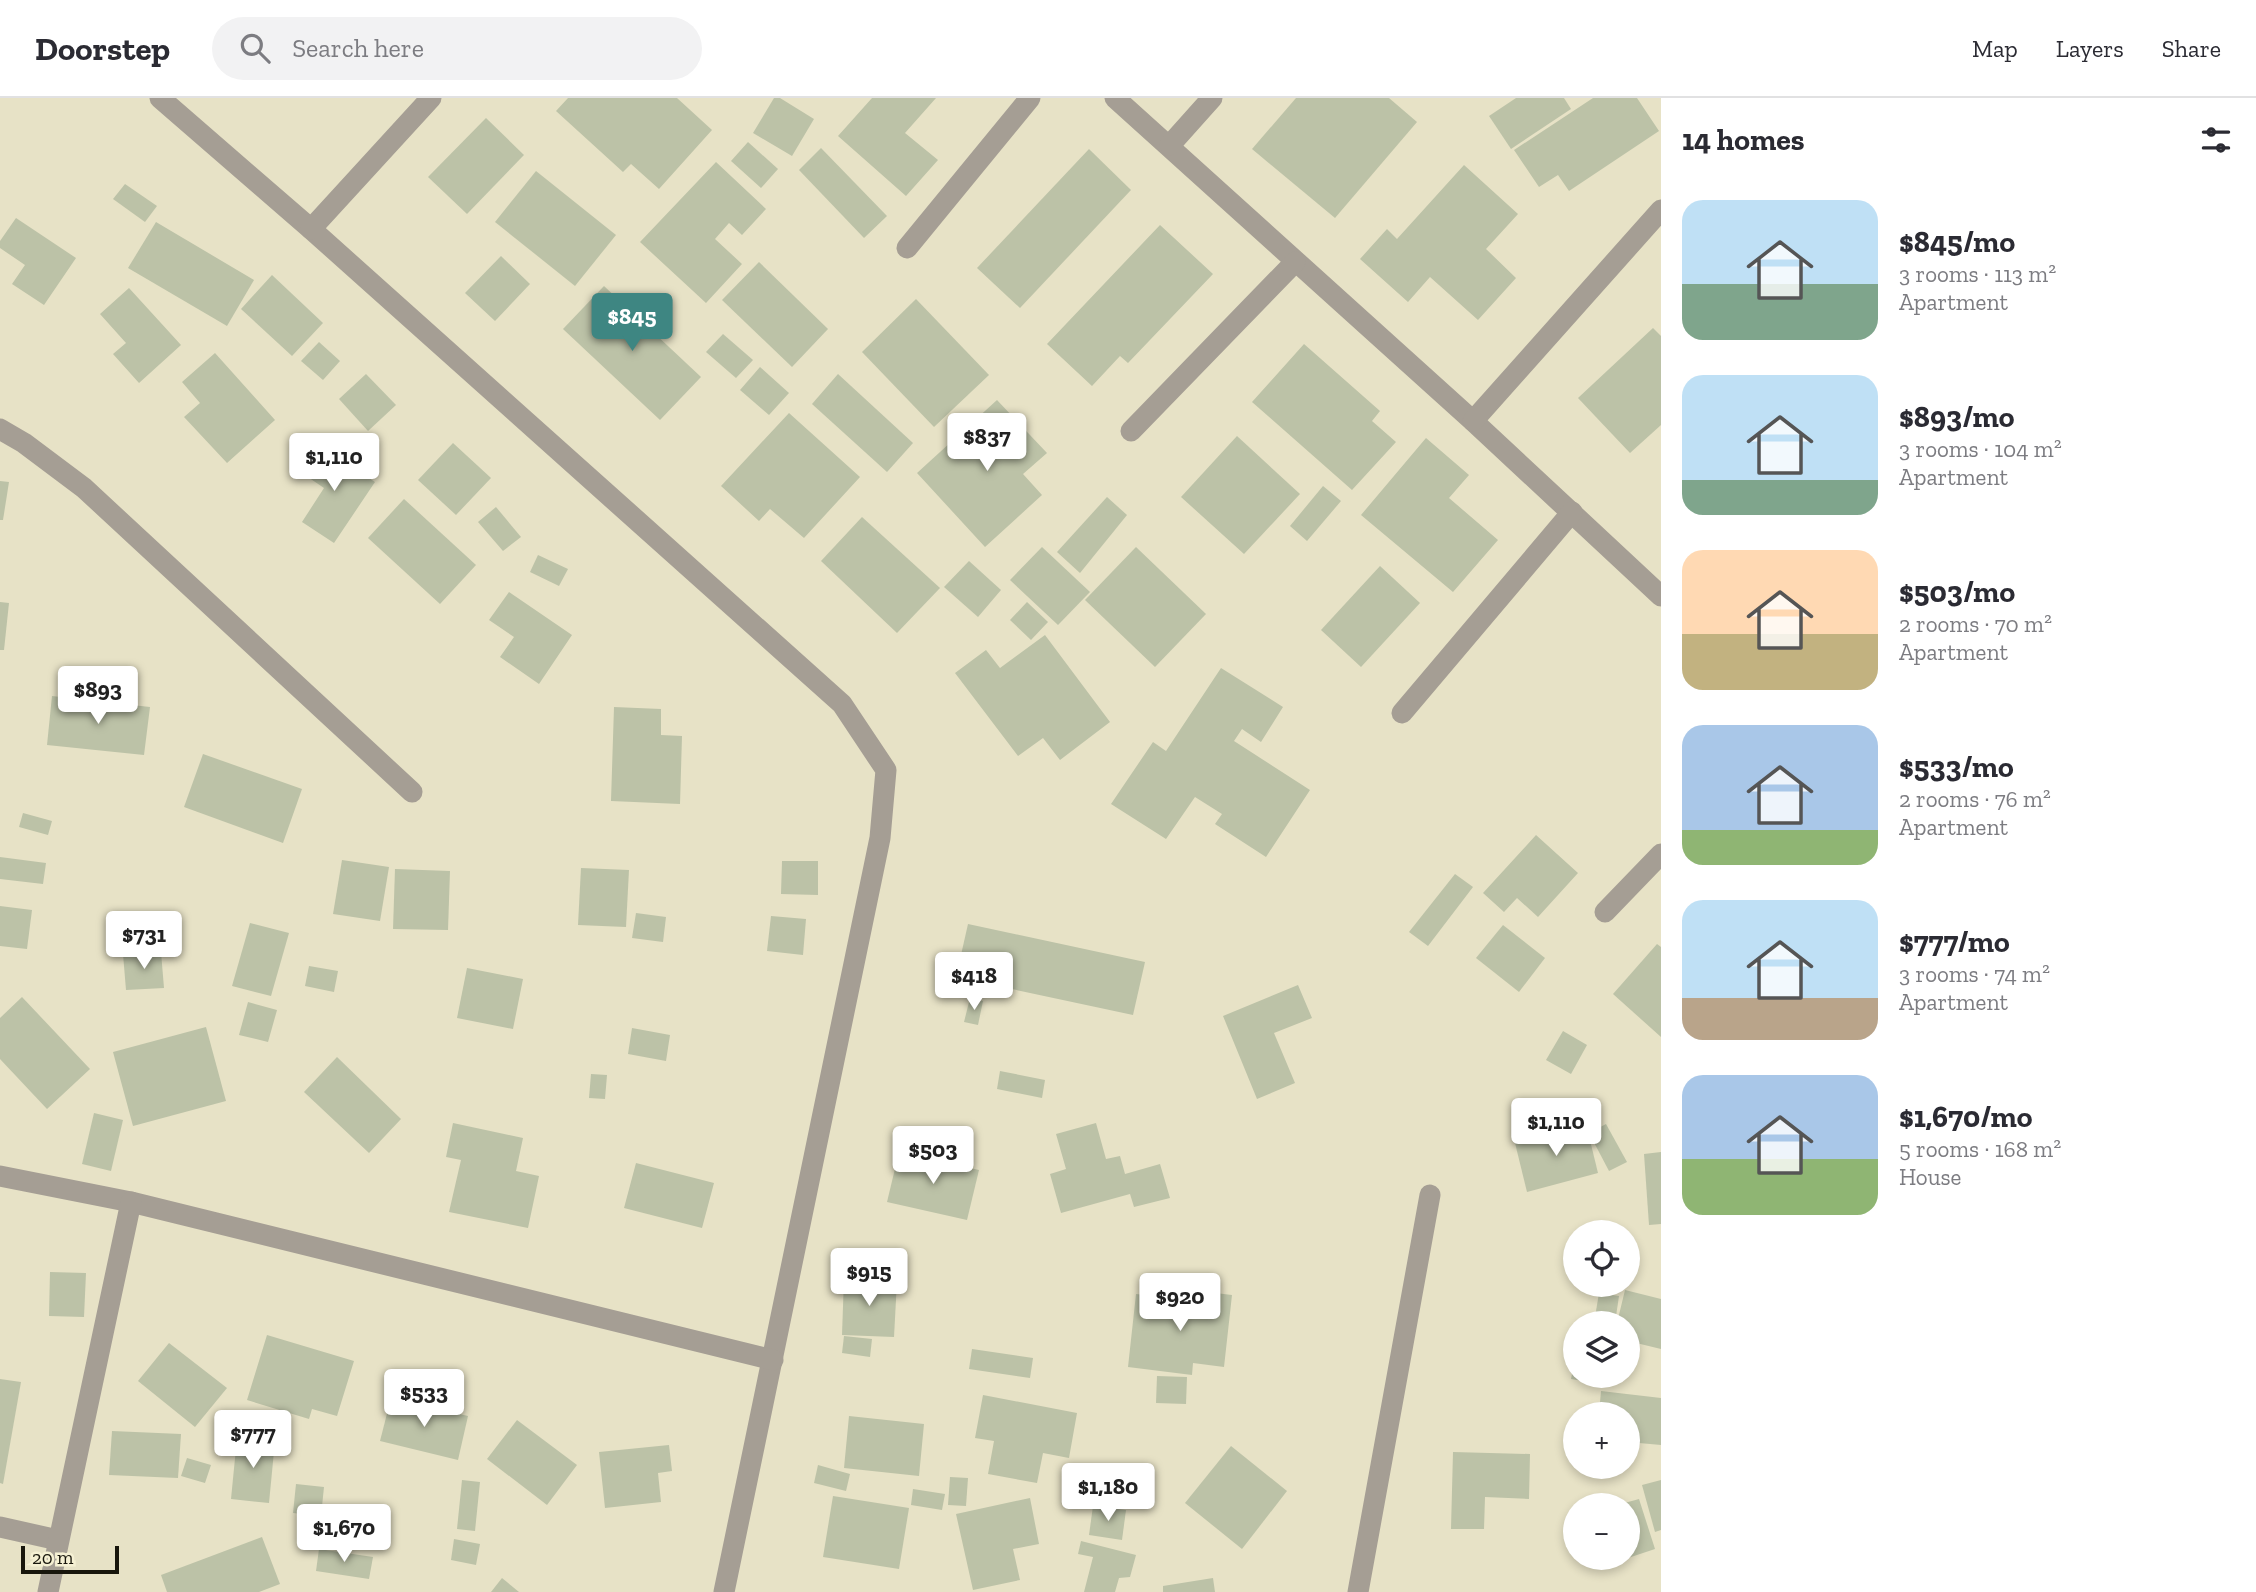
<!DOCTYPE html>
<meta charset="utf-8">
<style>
body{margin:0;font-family:"Zilla Slab",serif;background:#f2f2f3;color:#2b2b33;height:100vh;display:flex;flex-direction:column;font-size:26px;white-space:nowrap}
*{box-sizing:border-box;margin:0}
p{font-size:23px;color:#7c7c81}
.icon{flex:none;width:38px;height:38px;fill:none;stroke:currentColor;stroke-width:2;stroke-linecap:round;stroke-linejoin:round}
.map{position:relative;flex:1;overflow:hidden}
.drawer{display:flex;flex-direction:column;background:#fff;width:595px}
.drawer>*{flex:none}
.tools{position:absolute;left:1563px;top:1122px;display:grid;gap:14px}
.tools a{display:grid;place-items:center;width:77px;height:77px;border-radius:50%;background:#fff;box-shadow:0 4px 10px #0003;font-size:35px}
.scale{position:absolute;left:21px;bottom:18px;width:98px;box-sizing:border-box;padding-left:7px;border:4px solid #18160c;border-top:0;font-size:19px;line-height:24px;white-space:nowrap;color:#18160c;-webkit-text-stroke:5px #f5f0d3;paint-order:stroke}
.price{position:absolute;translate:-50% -60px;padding:0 16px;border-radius:7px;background:#fff;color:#222;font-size:23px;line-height:46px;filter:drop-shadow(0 2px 4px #0008)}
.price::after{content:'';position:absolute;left:50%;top:42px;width:21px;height:16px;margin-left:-10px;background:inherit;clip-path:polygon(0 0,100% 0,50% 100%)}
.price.active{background:#3e8682;color:#fff}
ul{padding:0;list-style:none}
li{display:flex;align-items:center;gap:21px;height:175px;padding:0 21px}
li span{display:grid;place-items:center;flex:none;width:196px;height:140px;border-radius:21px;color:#555}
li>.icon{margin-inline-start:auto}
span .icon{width:84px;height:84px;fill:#fffc;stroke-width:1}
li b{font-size:30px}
h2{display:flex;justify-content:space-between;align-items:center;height:84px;padding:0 21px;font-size:30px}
header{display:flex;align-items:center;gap:42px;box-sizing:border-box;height:98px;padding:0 35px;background:#fff;border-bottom:2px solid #e1e1e2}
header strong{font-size:33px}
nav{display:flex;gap:38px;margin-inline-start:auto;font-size:24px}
.search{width:490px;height:63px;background:#f2f2f3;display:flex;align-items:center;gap:18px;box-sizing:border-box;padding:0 24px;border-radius:38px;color:#7c7c81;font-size:26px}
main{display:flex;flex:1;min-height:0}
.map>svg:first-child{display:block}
</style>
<header>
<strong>Doorstep</strong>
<div class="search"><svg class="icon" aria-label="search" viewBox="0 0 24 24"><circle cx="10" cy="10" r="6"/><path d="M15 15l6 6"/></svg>Search here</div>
<nav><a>Map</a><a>Layers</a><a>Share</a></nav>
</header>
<main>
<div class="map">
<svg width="1661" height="1494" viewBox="0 0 1661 1494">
<rect width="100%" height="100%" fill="#e7e2c6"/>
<g fill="#bcc2a7">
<path d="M568 0H677L712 32 659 91 631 66 623 74 556 13Z"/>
<path d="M774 0H780L814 21 792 58 753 35Z"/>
<path d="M872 0H936L905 35 938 62 906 98 838 38Z"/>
<path d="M1296 0H1389L1417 24 1335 120 1252 51Z"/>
<path d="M1516 0H1564L1571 11 1511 51 1489 18Z"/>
<path d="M1593 0H1637L1659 33 1569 93 1558 77 1539 89 1514 52Z"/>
<path d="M486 20 524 57 467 116 428 79Z"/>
<path d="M748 44 778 71 761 90 731 63Z"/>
<path d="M821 50 887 118 864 140 799 72Z"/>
<path d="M1089 51 1131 92 1020 210 977 170Z"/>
<path d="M716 64 766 111 742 137 729 125 715 141 742 166 706 205 640 144Z"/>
<path d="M1464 67 1518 116 1486 151 1516 180 1478 222 1430 179 1408 204 1360 161 1387 131 1397 141Z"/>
<path d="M536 73 616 137 575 188 495 124Z"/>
<path d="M125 86 157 108 145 124 113 101Z"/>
<path d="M16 120 76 160 44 207 12 186 25 167 0 150V143Z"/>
<path d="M156 124 254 182 227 228 128 170Z"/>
<path d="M1160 127 1213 176 1128 265 1120 258 1092 288 1047 246Z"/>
<path d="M501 158 530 186 495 223 465 195Z"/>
<path d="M759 164 828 231 792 269 722 202Z"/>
<path d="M272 177 323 225 292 258 241 211Z"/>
<path d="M604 188 701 279 660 322 563 231Z"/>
<path d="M129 190 181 247 139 285 113 256 126 245 100 216Z"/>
<path d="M916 201 989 277 934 329 862 254Z"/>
<path d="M1653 230 1661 238V327L1630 355 1578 300Z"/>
<path d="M723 236 753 262 736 280 706 254Z"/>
<path d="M319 244 340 263 323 282 301 263Z"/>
<path d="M1304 246 1380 313 1372 323 1396 344 1352 392 1252 304Z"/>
<path d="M215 255 275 322 227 365 184 319 200 305 182 284Z"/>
<path d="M760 269 789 295 769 317 740 292Z"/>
<path d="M366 276 396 307 368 333 339 301Z"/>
<path d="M838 276 913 345 887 374 812 306Z"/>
<path d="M997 302 1047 355 1023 376 1042 397 985 449 917 375Z"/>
<path d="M789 315 860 379 804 440 770 411 759 423 721 388Z"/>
<path d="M1237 338 1300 396 1244 456 1181 399Z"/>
<path d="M1426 340 1469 377 1449 400 1498 442 1453 494 1361 417Z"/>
<path d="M453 345 491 380 456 417 418 382Z"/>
<path d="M316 346 375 384 334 445 302 424 324 390 299 373Z"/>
<path d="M0 383 9 384 3 422H0Z"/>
<path d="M1323 388 1341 403 1307 443 1290 428Z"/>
<path d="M1107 399 1127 417 1080 475 1057 454Z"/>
<path d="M404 401 476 467 440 506 368 440Z"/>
<path d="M496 409 521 439 503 453 478 424Z"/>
<path d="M862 419 940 490 897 535 821 463Z"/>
<path d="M1042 449 1090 494 1058 527 1010 482Z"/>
<path d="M1136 449 1206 516 1155 569 1085 502Z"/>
<path d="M538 457 568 471 559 488 530 474Z"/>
<path d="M969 463 1001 492 978 519 944 489Z"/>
<path d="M1380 468 1420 505 1361 569 1321 532Z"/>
<path d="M509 494 572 537 539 586 500 559 514 539 489 522Z"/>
<path d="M0 504 9 505 4 552H0Z"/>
<path d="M1027 504 1048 524 1031 542 1010 522Z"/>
<path d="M1045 537 1110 624 1060 662 1043 640 1018 658 955 575 986 552 1000 570Z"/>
<path d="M1221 570 1283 609 1261 644 1242 631 1234 643 1310 692 1266 759 1215 726 1222 716 1195 699 1166 741 1111 706 1153 644 1166 653Z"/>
<path d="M52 598 150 609 144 657 47 647Z"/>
<path d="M614 609 661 611V637L682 638 680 706 611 703Z"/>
<path d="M203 656 302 691 283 745 184 709Z"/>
<path d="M23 715 52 723 48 737 19 729Z"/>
<path d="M1536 737 1578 775 1538 819 1517 800 1504 814 1483 795Z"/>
<path d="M0 759 46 765 43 786 0 781Z"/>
<path d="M342 762 389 769 380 823 333 816Z"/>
<path d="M782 763H818V797L781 796Z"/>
<path d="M581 770 629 772 626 829 578 827Z"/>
<path d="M395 771 450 773 448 832 393 831Z"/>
<path d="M1455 776 1473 789 1428 848 1409 834Z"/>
<path d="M0 808 32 812 27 851 0 848Z"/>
<path d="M636 815 666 819 663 844 632 840Z"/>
<path d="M771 818 806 821 803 857 767 853Z"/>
<path d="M250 825 289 835 271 898 232 888Z"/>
<path d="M968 826 1145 864 1133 917 956 879Z"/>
<path d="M1503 827 1545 860 1519 894 1476 860Z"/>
<path d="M1657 846 1661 849V939L1613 896Z"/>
<path d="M161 854 164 890 126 892 123 856Z"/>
<path d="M309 868 338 873 334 894 305 888Z"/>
<path d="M467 870 523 881 513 931 457 920Z"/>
<path d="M1298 887 1312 920 1274 935 1295 985 1257 1001 1223 918Z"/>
<path d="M22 899 90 971 47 1011 0 961V920Z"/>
<path d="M970 900 983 903 978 927 964 924Z"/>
<path d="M248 904 277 912 268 944 239 937Z"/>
<path d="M206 929 226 1003 133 1028 113 954Z"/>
<path d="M632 930 670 937 666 963 628 956Z"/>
<path d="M1563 933 1587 947 1571 976 1546 962Z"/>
<path d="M337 959 401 1021 369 1055 304 994Z"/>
<path d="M1000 973 1045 982 1042 1000 997 991Z"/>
<path d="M591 976 607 977 605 1001 589 1000Z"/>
<path d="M94 1015 123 1022 111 1073 82 1066Z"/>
<path d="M453 1025 523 1040 516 1073 539 1078 528 1130 449 1114 461 1062 446 1059Z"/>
<path d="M1096 1025 1106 1061 1120 1058 1125 1076 1160 1066 1170 1100 1134 1109 1130 1096 1061 1115 1050 1076 1066 1071 1056 1036Z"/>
<path d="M1586 1026 1598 1075 1527 1094 1515 1045Z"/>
<path d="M1606 1026 1627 1064 1609 1073 1589 1035Z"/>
<path d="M899 1054 979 1072 967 1122 887 1104Z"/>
<path d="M1661 1054V1126L1649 1127 1644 1056Z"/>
<path d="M636 1065 714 1085 702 1130 624 1110Z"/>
<path d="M50 1174 86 1175 84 1219 49 1218Z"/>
<path d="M844 1180 897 1183 894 1239 842 1237Z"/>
<path d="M1625 1192 1661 1201V1251L1628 1243V1225H1617Z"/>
<path d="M1199 1193 1232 1197 1224 1269 1193 1265 1192 1277 1128 1269 1136 1196 1198 1203Z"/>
<path d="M1599 1195 1619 1198 1615 1225H1594Z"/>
<path d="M267 1237 354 1263 337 1318 312 1311 309 1321 247 1302Z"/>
<path d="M844 1238 872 1241 870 1259 842 1255Z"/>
<path d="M169 1245 227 1290 195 1329 138 1283Z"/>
<path d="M972 1251 1033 1260 1030 1280 969 1271Z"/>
<path d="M1574 1266 1575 1278H1596L1595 1285 1571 1281Z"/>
<path d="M1157 1278 1187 1279 1186 1306 1156 1305Z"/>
<path d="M0 1281 21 1284 3 1386 0 1385Z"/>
<path d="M1601 1293 1661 1300V1347L1628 1344V1316H1599Z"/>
<path d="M983 1297 1077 1315 1069 1360 1043 1355 1037 1385 988 1376 994 1343 975 1340Z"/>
<path d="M391 1300 468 1318 458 1362 380 1343Z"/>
<path d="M849 1318 924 1326 919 1378 844 1370Z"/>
<path d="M517 1322 577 1367 547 1407 487 1361Z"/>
<path d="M112 1333 181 1336 178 1380 109 1377Z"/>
<path d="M237 1340 275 1343 269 1405 231 1401Z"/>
<path d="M669 1347 672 1373 658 1375 661 1404 605 1410 599 1354Z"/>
<path d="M1231 1348 1287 1393 1242 1451 1185 1405Z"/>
<path d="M1453 1354 1530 1356 1529 1401 1485 1399 1484 1431H1451Z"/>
<path d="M187 1360 211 1367 205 1385 181 1378Z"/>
<path d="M818 1367 850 1376 846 1393 814 1385Z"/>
<path d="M950 1379 968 1380 966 1408 948 1407Z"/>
<path d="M462 1382 480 1384 475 1433 457 1431Z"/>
<path d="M1661 1382V1432L1655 1434 1642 1387Z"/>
<path d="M296 1386 324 1389 321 1418 293 1415Z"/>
<path d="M913 1391 945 1396 942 1412 911 1407Z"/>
<path d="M833 1398 909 1410 899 1471 823 1459Z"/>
<path d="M1030 1400 1039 1446 1013 1451 1020 1482 973 1492 956 1416Z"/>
<path d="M1639 1401 1655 1451 1628 1460V1407L1621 1406Z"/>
<path d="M1093 1408 1126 1412 1122 1442 1089 1437Z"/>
<path d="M262 1439 280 1486 259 1494H167L161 1477Z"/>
<path d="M454 1441 480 1446 476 1467 451 1462Z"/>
<path d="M1081 1443 1136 1457 1130 1479 1119 1480 1115 1494H1084L1093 1459 1078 1456Z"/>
<path d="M319 1451 373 1459 369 1481 316 1473Z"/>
<path d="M502 1480 519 1494H491Z"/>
<path d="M1213 1480 1215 1494H1163V1488Z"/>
</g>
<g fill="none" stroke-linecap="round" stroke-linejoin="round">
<g stroke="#a59e94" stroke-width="21">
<path d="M160 0 311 131 842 606 886 672 880 740 724 1494"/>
<path d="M1115 0 1473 323 1661 498"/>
<path d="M1170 47 1212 0"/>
<path d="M311 131 431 0"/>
<path d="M907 150 1030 0"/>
<path d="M1473 323 1661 112"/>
<path d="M0 331 24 345 84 390 412 694"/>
<path d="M1131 333 1295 164"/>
<path d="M1402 615 1572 414"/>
<path d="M1605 814 1661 756"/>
<path d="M0 1078 131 1104 773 1262"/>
<path d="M0 1429 58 1442"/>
<path d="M48 1494 131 1104"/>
<path d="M1358 1494 1430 1097"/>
</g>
</g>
</svg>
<div class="tools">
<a><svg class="icon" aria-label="locate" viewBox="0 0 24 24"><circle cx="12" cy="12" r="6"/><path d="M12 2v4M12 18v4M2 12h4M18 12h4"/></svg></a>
<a><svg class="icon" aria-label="layers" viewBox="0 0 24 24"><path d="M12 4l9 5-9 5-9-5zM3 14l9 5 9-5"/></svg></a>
<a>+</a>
<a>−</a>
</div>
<div class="scale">20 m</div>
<b class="price active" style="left:632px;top:255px">$845</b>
<b class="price" style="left:987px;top:375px">$837</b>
<b class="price" style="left:334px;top:395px">$1,110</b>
<b class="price" style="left:98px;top:628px">$893</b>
<b class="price" style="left:144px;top:873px">$731</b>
<b class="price" style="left:974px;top:914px">$418</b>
<b class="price" style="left:1556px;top:1060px">$1,110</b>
<b class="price" style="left:933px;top:1088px">$503</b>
<b class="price" style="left:869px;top:1210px">$915</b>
<b class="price" style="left:1180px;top:1235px">$920</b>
<b class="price" style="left:424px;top:1331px">$533</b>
<b class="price" style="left:253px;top:1372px">$777</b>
<b class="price" style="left:1108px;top:1425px">$1,180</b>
<b class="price" style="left:344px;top:1466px">$1,670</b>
</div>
<section class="drawer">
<h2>14 homes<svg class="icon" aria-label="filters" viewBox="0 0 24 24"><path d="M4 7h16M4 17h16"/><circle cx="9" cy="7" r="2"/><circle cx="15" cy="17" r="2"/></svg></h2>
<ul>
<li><span style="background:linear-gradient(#bfe0f5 60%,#7fa58c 0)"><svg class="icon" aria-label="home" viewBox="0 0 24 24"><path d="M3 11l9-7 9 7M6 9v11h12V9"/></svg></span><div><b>$845/mo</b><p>3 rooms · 113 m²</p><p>Apartment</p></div></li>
<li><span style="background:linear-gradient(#bfe0f5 75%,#7fa58c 0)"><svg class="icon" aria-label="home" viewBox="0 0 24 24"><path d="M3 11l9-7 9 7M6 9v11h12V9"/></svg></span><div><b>$893/mo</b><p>3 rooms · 104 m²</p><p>Apartment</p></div></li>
<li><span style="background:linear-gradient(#ffd9b3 60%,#c2b280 0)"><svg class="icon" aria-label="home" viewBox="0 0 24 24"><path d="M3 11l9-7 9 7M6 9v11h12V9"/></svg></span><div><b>$503/mo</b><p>2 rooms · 70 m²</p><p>Apartment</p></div></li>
<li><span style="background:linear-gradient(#a9c7e8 75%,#8fb573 0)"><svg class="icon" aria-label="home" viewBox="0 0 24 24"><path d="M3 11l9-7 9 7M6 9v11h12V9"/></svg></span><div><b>$533/mo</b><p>2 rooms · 76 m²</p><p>Apartment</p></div></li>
<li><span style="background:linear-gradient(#bfe0f5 70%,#b9a48a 0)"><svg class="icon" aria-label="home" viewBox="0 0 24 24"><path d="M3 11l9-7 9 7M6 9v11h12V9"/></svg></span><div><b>$777/mo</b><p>3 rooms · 74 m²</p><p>Apartment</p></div></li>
<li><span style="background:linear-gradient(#a9c7e8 60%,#8fb573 0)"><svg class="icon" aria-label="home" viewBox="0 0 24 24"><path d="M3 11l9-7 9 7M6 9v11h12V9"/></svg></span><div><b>$1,670/mo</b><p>5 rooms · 168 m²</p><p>House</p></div></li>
</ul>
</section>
</main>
